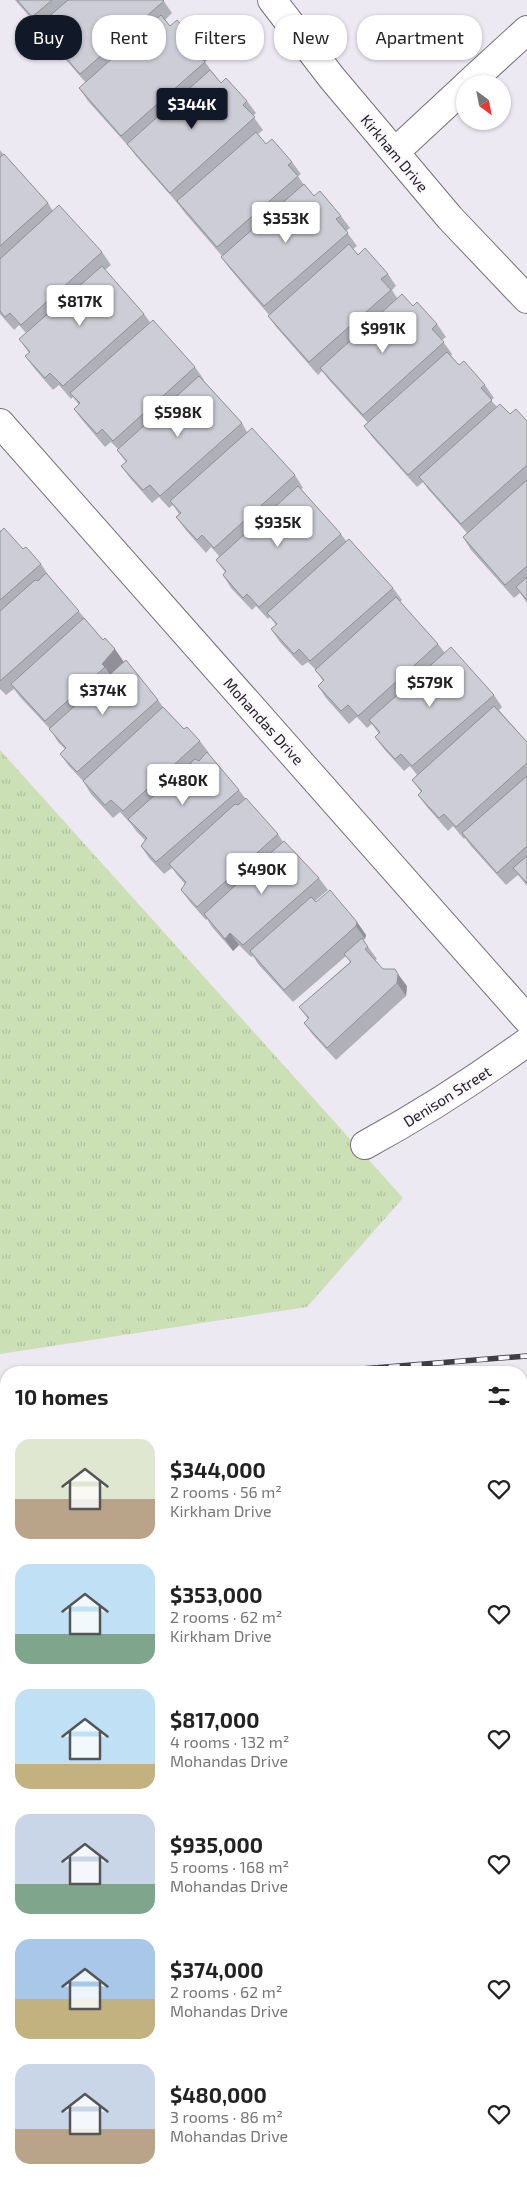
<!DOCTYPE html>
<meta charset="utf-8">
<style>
body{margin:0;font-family:"Exo 2",sans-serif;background:#f2f2f2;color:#222;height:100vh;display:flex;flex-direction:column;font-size:19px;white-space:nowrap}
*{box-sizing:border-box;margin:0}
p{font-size:16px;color:#767676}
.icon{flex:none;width:28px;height:28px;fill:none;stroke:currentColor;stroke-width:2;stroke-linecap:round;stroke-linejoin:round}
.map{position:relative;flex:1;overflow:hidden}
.details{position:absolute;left:0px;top:1366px;width:528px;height:821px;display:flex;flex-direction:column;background:#fff;border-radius:20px 20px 0 0;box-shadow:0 1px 4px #0004}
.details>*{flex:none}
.guide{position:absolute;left:15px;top:15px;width:498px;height:45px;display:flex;gap:10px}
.needle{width:32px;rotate:148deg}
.fabs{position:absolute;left:456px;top:75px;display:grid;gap:10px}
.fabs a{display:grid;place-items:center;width:55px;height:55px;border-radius:50%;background:#fff;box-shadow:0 1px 4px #0004;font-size:25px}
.price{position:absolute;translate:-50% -42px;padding:0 11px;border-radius:5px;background:#fff;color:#222;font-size:16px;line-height:32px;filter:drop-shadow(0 1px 2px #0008)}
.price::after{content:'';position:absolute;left:50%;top:30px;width:15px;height:11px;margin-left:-8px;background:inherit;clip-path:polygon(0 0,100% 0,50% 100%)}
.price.active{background:#111827;color:#fff}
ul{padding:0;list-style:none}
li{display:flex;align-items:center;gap:15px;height:125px;padding:0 15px}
li span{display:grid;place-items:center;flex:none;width:140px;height:100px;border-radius:15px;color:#555}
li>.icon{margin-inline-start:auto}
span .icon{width:60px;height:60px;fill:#fffc;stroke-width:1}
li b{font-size:21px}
h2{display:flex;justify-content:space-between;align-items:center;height:60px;padding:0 15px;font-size:21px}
.pill{padding:0 18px;border-radius:20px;background:#fff;box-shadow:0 1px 4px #0004;font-size:18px;line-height:45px}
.pill.active{background:#111827;color:#fff}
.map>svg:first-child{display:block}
</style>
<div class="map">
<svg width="527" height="2187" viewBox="0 0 527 2187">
<defs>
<pattern id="grass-tufts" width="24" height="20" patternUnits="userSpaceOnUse" patternTransform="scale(1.25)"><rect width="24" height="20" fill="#cce0b6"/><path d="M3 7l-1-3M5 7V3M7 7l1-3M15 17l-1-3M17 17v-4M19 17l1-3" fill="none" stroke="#afc09c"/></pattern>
</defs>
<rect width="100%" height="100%" fill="#ede9f3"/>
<g fill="url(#grass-tufts)">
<path d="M0 750 403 1198 307 1307 0 1354Z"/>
<path d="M527 1415V2187H0V1454H6V2181H521V1416Z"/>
</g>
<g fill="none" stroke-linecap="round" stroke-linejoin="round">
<g stroke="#75717a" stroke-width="30">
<g id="minor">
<path d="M272 0 332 78 450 218 527 299"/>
<path d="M468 84 527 30"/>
<path d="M395 152 465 87"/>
<path d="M0 423 527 1019"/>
<path d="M365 1145C422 1114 475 1080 527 1042"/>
</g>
</g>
<g stroke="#838087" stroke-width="3" stroke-dasharray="4 4" stroke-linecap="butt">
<path d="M521 1427 527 1426"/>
<path d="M0 1496 6 1495"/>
</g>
<use href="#minor" stroke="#fff" stroke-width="28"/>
<g stroke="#3f3e42" stroke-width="5.5">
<g id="rail">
<path d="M323 1372 527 1356"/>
<path d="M0 1399H6"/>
</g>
</g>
<use href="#rail" stroke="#faf7ff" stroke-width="4" stroke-dasharray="11" stroke-linecap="butt"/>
</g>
<g fill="#b0b0b9">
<path d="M15 0H163L172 13 165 20 170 26 200 46 209 59 205 62 213 73 221 83 247 101 256 113 253 116 263 130 258 134 266 144 292 162 301 174 298 176 304 185 314 196 341 216 350 228 346 231 357 246 353 249 358 255 388 274 396 286 392 290 397 298 413 306 437 324 446 337 442 340 452 354 451 356 459 365 485 385 494 398 491 400 497 407 510 414 527 421V603L520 593 514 598 471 550 463 537 467 533 428 489 423 482 417 487 373 438 364 426 368 423 329 380 322 371 318 375 277 328 268 316 269 315 230 269 221 257 222 256 185 213 179 205 136 156 130 148 88 101 79 88 86 83 47 38 41 30Z"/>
<path d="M0 150 3 154 48 203 53 211 102 252 111 265 105 270 144 314 150 322 195 367 204 380H203L242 423 247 432 295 475 303 488 301 489 341 534 346 541 393 588 402 600 400 602 438 644 445 653 494 695 502 707 499 710 527 742V886L518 875 506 885 471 846 465 838 464 839 453 826 448 831 427 807 418 795 421 792 412 780 417 775 410 766 404 771 384 749 375 737 379 734 372 724 367 728 357 717 349 724 326 698 318 686 323 681 315 669 308 662 302 666 280 642 271 629 276 625 270 617 268 619 256 606 252 610 231 588 223 575 225 572 216 560 219 556 211 547 206 553 185 529 176 517 179 514 173 505 169 508 159 497 152 503 130 478 121 466 126 462 117 450 118 449 111 442 105 447 83 421 74 409 79 405 73 397 71 399 59 385 53 390 34 368 25 356 29 353 19 339 26 333 19 325 14 330 0 314Z"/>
<path d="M0 530 41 564 49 576 103 640 124 662 158 700 163 707 184 729 200 741 209 753 208 754 239 790 245 798 278 834 283 842 319 878 328 890 315 901 316 902 357 922 366 935 365 939 363 940 377 959 375 960 383 969 407 986 406 996 336 1060 313 1035 304 1023 308 1019 299 1007 350 962 346 956 293 1002 258 964 253 956 251 957 239 945 233 951 212 927 207 919 206 920 190 902 181 890 185 884 178 876 172 868 164 874 149 858 141 846 145 840 137 832 131 824 120 812 113 818 91 794 83 781 69 766 60 754 65 749 58 742 50 729 20 697 14 689 6 695 0 689Z"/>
</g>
<g fill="#909096">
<path d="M115 649 124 662 111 676 105 667 102 664Z"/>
<path d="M357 922 366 935 365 939 356 926Z"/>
<path d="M230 933 239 945 233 951 225 939Z"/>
<path d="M398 974 407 986 406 996 397 983Z"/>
</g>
<g fill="#cdcdd7" stroke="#909096">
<path d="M17 0H52L32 17Z"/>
<path d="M68 0H163L164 1 80 74 38 26Z"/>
<path d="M161 15 170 26 177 20 200 46 195 51 205 62 121 136 79 88Z"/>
<path d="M210 70 221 83 226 78 247 101 243 105 255 117 170 193 127 144Z"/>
<path d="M256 132 266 144 272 139 292 162 288 165 298 176 217 247 177 201Z"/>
<path d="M4 154 48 203 0 246V157Z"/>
<path d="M304 184 314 196 320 191 341 216 336 219 348 233 264 306 221 257Z"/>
<path d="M59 205 102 252 21 325 10 313 5 317 0 311V259Z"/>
<path d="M349 244 358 255 365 248 388 274 381 279 391 290 309 362 268 316Z"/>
<path d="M102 266 144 314 63 386 50 373 45 378 25 356 30 352 19 339Z"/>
<path d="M402 294 413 306 417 302 437 324 432 329 444 342 363 415 320 368Z"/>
<path d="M153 320 195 367 113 441 102 429 97 434 74 409 80 403 70 393Z"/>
<path d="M447 352 459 365 464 361 485 385 481 388 492 400 408 475 364 426Z"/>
<path d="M199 376 242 423 160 496 150 485 143 490 121 466 127 461 117 450Z"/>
<path d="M500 404 510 414 516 409 527 421V465L461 524 419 477Z"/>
<path d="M252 428 295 475 214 548 202 535 197 540 176 517 181 513 170 501Z"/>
<path d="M527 480V566L505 585 463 537Z"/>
<path d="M298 486 341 534 259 607 247 594 243 598 223 575 226 571 216 560Z"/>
<path d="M4 528 23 549 26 547 41 564 0 600V532Z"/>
<path d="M349 539 393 588 310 661 299 649 294 654 271 629 277 624 267 613Z"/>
<path d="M46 573 79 611 0 681V611L35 580 38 581Z"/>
<path d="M527 577V600L516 587Z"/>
<path d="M396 597 438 644 358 716 348 705 341 711 318 686 324 680 315 670Z"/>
<path d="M84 618 103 640 105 638 115 649 102 664 105 667 45 721 11 684Z"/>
<path d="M451 647 494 695 412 766 401 754 395 759 375 737 380 732 369 720Z"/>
<path d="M126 660 158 700 77 772 60 754 66 748 49 729Z"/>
<path d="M494 706 527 742V763L456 827 444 814 439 818 418 795 422 791 412 780Z"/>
<path d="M163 707 184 729 187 727 200 741 123 811 111 800 105 805 83 781Z"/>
<path d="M207 752 239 790 156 862 141 846 147 838 128 819 195 759 199 761Z"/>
<path d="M527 776V846L497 873 462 833Z"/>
<path d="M246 798 278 834 197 907 181 890 186 882 169 864 235 804 238 805Z"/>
<path d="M284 841 319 878 243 945 230 933 225 939 204 914Z"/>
<path d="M527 856V883L513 868Z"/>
<path d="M330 890 357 922 356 926 284 990 250 951 311 897 316 902Z"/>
<path d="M362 938 368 947 365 949 383 969H395L398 974 397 983 327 1048 304 1023 309 1018 299 1007 351 962 344 954Z"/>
</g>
<g text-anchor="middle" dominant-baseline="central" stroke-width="4.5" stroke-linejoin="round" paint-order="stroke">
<g font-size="15" fill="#1c1b1e" stroke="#faf7ff">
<text transform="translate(395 153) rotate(50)">Kirkham Drive</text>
<text transform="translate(264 721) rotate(48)">Mohandas Drive</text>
<text transform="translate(447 1096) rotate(-32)">Denison Street</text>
</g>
</g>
</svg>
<div class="fabs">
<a><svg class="needle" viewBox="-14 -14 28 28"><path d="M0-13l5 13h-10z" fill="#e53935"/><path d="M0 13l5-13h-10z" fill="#767676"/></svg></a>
</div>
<b class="price active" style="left:192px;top:130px">$344K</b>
<b class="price" style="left:286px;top:244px">$353K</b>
<b class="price" style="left:80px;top:327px">$817K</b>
<b class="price" style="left:383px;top:354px">$991K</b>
<b class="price" style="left:178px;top:438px">$598K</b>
<b class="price" style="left:278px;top:548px">$935K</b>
<b class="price" style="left:430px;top:708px">$579K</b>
<b class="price" style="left:103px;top:716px">$374K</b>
<b class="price" style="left:183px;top:806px">$480K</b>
<b class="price" style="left:262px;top:895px">$490K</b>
<div class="guide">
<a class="pill active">Buy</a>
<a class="pill">Rent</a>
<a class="pill">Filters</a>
<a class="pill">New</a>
<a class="pill">Apartment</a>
</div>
<section class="details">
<h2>10 homes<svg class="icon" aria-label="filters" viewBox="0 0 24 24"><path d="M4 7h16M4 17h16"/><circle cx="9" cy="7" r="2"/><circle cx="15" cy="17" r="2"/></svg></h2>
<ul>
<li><span style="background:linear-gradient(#dfe7d0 60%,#b9a48a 0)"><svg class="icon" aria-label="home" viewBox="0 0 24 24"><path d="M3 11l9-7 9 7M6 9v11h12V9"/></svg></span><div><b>$344,000</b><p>2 rooms · 56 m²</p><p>Kirkham Drive</p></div><svg class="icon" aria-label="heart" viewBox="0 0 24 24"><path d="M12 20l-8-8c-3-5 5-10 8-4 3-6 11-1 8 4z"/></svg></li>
<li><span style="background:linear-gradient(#bfe0f5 70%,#7fa58c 0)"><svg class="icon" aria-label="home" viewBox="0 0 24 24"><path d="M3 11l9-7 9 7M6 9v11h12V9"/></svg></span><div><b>$353,000</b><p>2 rooms · 62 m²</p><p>Kirkham Drive</p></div><svg class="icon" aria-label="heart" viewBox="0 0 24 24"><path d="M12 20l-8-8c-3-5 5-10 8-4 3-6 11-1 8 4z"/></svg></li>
<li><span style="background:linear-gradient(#bfe0f5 75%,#c2b280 0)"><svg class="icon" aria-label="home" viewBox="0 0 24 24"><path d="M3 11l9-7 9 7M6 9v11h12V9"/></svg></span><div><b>$817,000</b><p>4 rooms · 132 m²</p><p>Mohandas Drive</p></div><svg class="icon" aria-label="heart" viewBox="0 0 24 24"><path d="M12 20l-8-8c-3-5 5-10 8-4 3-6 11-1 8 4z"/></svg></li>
<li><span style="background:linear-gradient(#c9d6e8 70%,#7fa58c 0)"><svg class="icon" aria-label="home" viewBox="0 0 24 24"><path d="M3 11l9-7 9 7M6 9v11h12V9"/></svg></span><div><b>$935,000</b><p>5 rooms · 168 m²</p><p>Mohandas Drive</p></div><svg class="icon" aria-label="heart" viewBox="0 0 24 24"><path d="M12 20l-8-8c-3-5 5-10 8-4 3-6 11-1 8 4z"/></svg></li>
<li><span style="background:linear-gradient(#a9c7e8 60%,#c2b280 0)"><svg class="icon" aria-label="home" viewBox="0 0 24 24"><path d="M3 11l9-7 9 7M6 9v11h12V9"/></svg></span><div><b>$374,000</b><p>2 rooms · 62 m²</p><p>Mohandas Drive</p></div><svg class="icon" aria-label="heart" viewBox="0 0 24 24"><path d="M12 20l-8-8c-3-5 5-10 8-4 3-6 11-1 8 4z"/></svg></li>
<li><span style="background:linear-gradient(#c9d6e8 65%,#b9a48a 0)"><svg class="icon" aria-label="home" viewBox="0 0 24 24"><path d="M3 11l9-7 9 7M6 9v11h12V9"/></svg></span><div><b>$480,000</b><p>3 rooms · 86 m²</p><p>Mohandas Drive</p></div><svg class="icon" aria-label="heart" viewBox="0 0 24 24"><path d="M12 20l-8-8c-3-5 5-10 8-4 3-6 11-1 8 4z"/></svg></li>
</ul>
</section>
</div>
